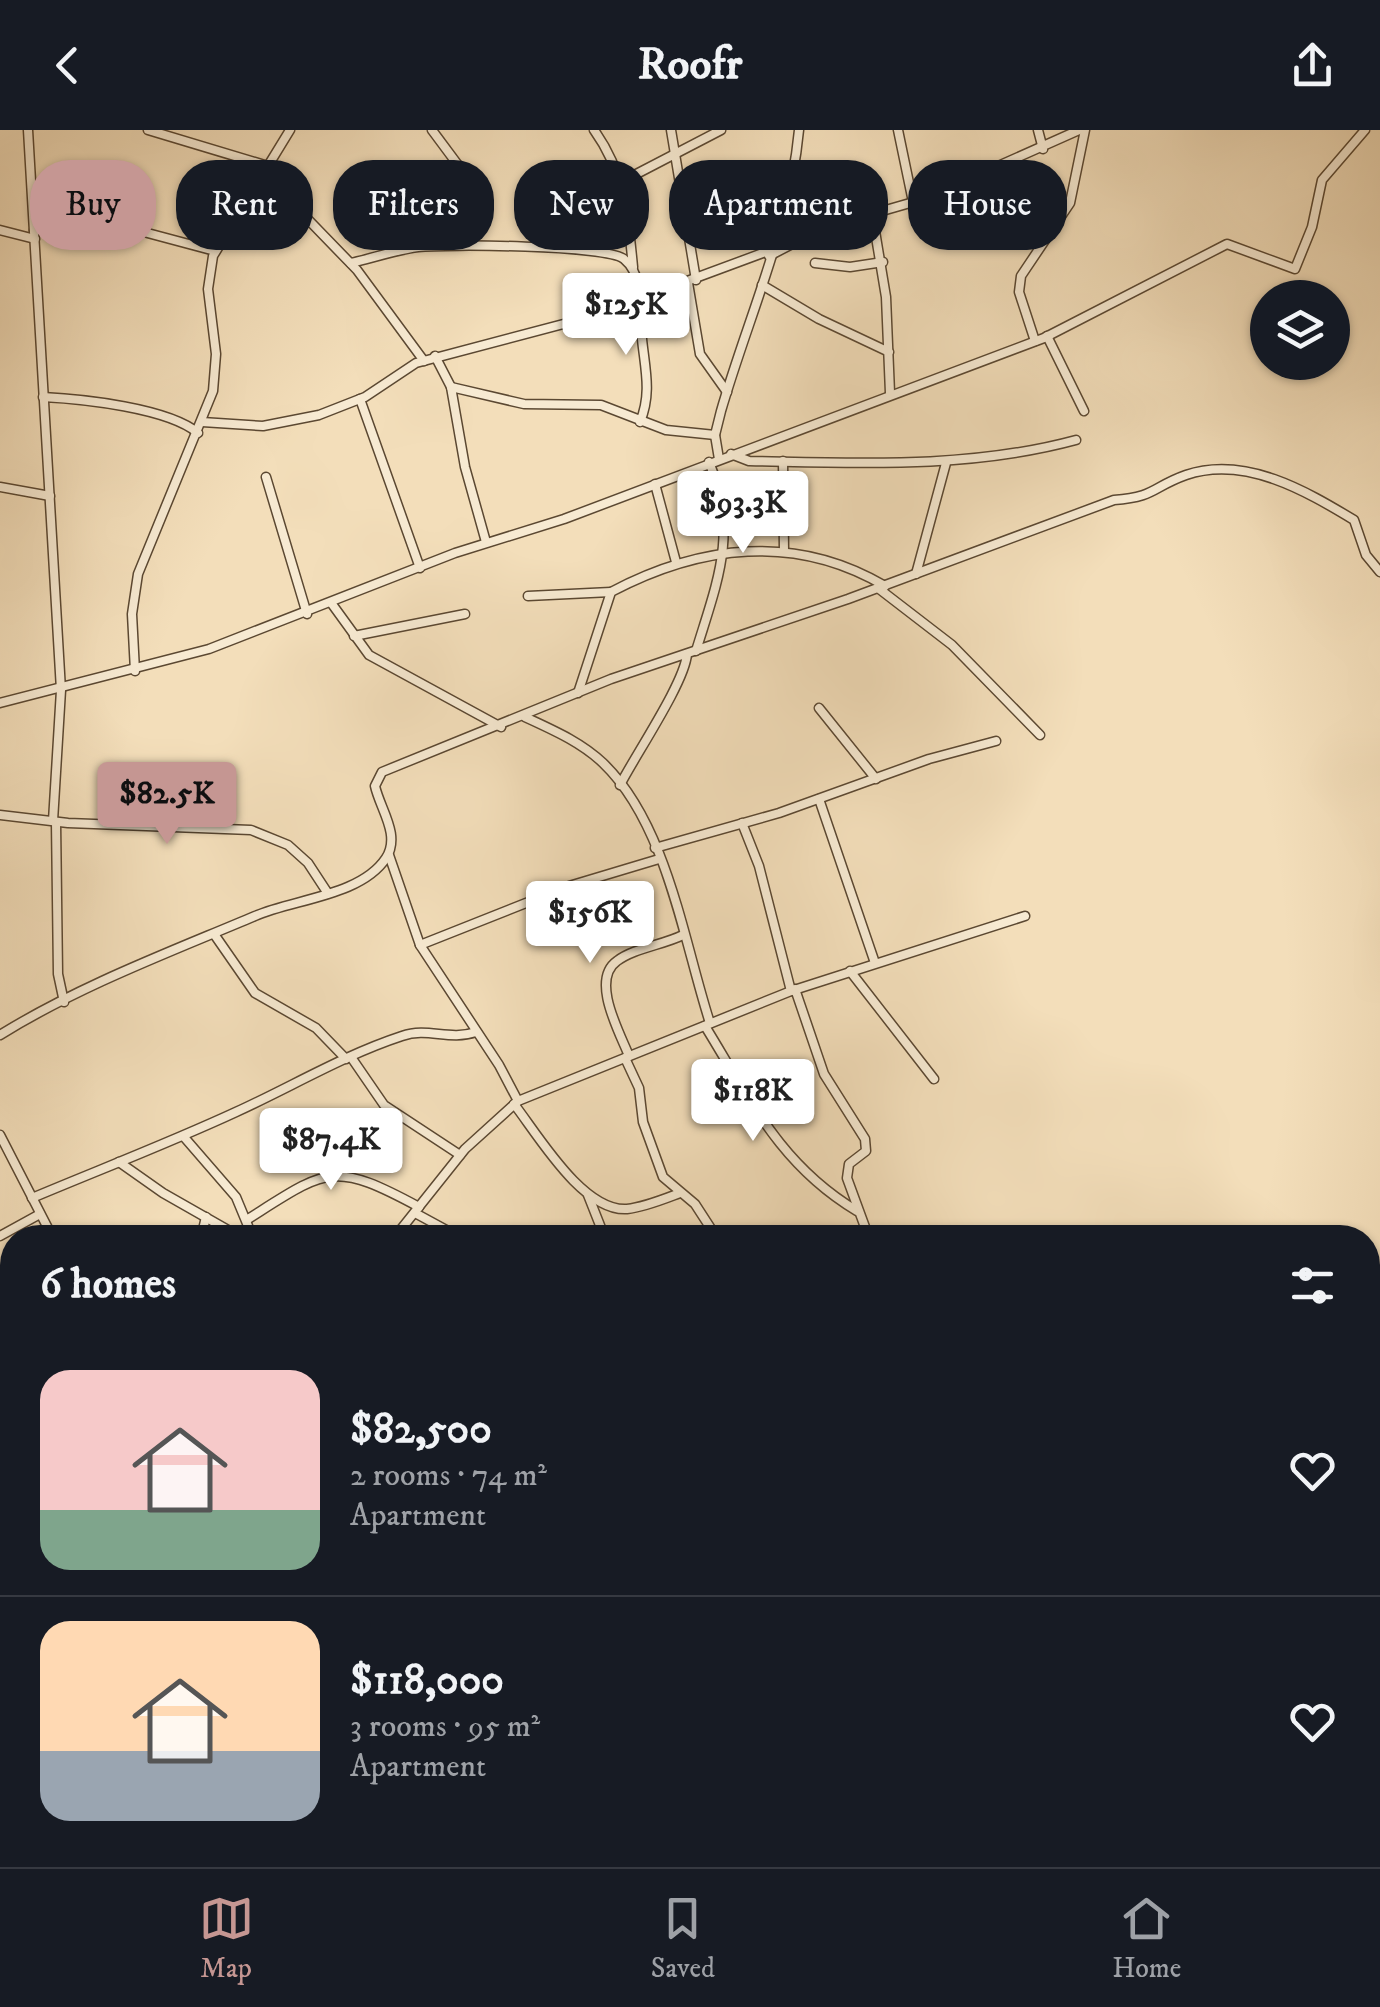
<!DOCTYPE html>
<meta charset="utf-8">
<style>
body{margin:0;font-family:"IM FELL DW Pica",serif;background:#20242c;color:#f1f3f6;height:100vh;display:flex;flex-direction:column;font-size:38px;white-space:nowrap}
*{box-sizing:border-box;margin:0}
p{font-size:32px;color:#9ea1a6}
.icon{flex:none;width:55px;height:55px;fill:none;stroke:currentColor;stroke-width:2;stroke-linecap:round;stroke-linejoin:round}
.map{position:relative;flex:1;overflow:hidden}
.side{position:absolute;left:0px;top:1095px;width:1380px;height:642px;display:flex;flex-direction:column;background:#171b24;border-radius:40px 40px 0 0;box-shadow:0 2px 8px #0004}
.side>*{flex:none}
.guide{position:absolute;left:30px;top:30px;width:1320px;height:90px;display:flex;gap:20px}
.controls{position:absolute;left:1250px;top:150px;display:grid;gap:20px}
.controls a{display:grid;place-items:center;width:100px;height:100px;border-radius:50%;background:#171b24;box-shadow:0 2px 8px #0004;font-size:50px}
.price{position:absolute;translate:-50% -85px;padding:0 22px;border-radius:10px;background:#fff;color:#222;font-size:32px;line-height:65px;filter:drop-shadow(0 2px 5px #0008)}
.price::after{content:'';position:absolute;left:50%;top:60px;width:30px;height:22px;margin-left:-15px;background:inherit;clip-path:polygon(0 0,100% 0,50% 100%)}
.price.selected{background:#c59692;color:#111}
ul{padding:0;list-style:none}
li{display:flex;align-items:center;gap:30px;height:250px;padding:0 40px}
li+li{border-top:2px solid #363941}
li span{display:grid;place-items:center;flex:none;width:280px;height:200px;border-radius:30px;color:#555}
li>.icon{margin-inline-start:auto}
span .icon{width:120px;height:120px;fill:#fffc;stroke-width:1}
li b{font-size:42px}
h2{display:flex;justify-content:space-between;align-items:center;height:120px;padding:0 40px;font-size:42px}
.pill{padding:0 35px;border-radius:40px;background:#171b24;box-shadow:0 2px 8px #0004;font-size:35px;line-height:90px}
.pill.selected{background:#c59692;color:#111}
header{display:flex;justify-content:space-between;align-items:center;height:130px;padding:0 40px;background:#171b24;font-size:45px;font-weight:700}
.tab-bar{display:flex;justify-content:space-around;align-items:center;height:140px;border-top:2px solid #363941;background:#171b24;font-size:28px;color:#9ea1a6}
.tab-bar a{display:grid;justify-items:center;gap:5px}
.tab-bar .selected{color:#c59692}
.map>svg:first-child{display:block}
</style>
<header><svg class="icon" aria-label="back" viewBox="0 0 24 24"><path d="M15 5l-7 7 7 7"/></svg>Roofr<svg class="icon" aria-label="share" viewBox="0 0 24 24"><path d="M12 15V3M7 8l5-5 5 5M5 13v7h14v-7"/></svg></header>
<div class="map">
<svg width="1380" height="1737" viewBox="0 0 1380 1737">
<rect width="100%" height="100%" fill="#f3deba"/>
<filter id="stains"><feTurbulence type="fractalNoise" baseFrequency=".002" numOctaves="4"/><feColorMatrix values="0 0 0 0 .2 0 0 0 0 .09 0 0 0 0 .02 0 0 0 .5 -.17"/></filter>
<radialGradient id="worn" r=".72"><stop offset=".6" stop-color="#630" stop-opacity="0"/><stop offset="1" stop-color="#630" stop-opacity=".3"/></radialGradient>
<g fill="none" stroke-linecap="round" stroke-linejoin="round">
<g stroke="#5b4832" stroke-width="11">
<g id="minor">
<path d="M28 0 61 560 53 691"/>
<path d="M148 0 268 36"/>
<path d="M432 0 458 35"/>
<path d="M594 0C625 43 628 86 633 137"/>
<path d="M671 0 696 150"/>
<path d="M898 0 913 72"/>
<path d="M1038 0 1043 19"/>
<path d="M263 43 357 140 424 231"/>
<path d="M621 52 721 0"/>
<path d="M872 83 886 167 890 263"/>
<path d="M0 100 35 109"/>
<path d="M34 100 140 101 215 121"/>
<path d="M769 126 823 98 924 69 1079 0"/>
<path d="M351 133C373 128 396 120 418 117 446 114 608 115 624 129 646 147 639 185 642 209 645 239 652 263 640 292"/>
<path d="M815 133 850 137 883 132"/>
<path d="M688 153 700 224 727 262"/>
<path d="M762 155 819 189 889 222"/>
<path d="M1047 206 1084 281"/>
<path d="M1035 211 1019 162 1021 146 1070 73 1085 0"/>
<path d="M435 226 451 257 465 337 486 412"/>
<path d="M451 257 524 274 601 275 666 300 715 305"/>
<path d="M43 267C83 269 168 278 198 303"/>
<path d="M360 269 420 438"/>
<path d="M202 292 263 296 319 285 365 267 416 233 590 187 771 120"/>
<path d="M731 324 749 331C859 333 969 339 1076 310"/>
<path d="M719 329 715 305 721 281C748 188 790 97 799 0"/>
<path d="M783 331 784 421"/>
<path d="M266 347 307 484"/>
<path d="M655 354 676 432"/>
<path d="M0 357 50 366"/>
<path d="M916 444 946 333"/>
<path d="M878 458 952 515 1040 605"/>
<path d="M528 466 611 462"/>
<path d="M332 474 369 525 501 597"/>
<path d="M354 506 465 484"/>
<path d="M696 521C717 452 739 403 709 332"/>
<path d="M135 541 132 484 138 444 213 261 216 224 208 159 213 126 290 0"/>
<path d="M578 563 611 462C700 415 795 403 885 456"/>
<path d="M0 573 209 519 455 423 564 389 1044 208 1227 114 1295 139 1312 97 1322 50 1365 0"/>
<path d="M819 578 876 649"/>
<path d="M525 587C553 600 581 612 603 633 667 694 684 813 710 893"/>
<path d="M620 655C636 624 685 552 687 524"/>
<path d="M819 669 875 833"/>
<path d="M0 685 68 693 251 700 288 715 308 733 327 762"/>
<path d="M56 692 58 844 64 872"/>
<path d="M742 693 759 736 791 861"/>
<path d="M655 718 779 683 929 629 996 611"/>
<path d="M389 725 420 815 499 935 518 971"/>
<path d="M214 804 255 863 316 898 346 929"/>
<path d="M420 815 569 756 659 729"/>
<path d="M850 841 934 949"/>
<path d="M795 859 824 944 865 1009 866 1021 849 1034 847 1048 869 1108"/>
<path d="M705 896C750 969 780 1035 857 1081"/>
<path d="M0 905C79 856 170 822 255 786 294 769 361 766 386 728 401 705 380 679 375 656L382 642 611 549 848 469 1114 370C1156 367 1152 357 1186 345 1245 325 1306 361 1354 390L1366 425 1380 442"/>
<path d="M629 926C620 903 590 850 617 831 634 818 663 815 683 805"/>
<path d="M351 927 384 975 460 1025"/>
<path d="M625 928 639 958 643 992 663 1047 695 1074 717 1108"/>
<path d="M514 974C538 1005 583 1082 627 1079 645 1077 664 1069 680 1063"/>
<path d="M0 1005 53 1108"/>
<path d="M184 1007 236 1067 253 1108"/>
<path d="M119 1032 163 1063 242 1108"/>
<path d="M588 1065 605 1108"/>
<path d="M32 1068C101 1039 169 1013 236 982 291 957 344 925 402 906 428 897 449 911 476 902"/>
<path d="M415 1083 461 1108"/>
<path d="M248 1089C327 1039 332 1030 419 1077"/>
<path d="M0 1106 40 1084"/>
<path d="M201 1108 206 1087"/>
<path d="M394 1108 465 1019 518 971 791 861 1025 786"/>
<path d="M0 1398 12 1376"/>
<path d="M0 1534 12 1521"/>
<path d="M0 1605 12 1612"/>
<path d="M0 1719 28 1737"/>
<path d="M1 1720 6 1737"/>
<path d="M821 1725 836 1737"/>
<path d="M358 1737 364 1725"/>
<path d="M576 1737 579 1725"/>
<path d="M799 1737 810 1725"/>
</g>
</g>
<g stroke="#281604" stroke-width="15">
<g id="secondary">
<path d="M0 1358 12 1375"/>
<path d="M268 1725 277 1737"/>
</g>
</g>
<use href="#minor" stroke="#f7ead2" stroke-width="8"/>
<use href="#secondary" stroke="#f7ead2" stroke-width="11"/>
</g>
<rect width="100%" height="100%" filter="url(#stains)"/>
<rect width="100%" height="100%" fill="url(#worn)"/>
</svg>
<div class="controls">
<a><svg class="icon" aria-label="layers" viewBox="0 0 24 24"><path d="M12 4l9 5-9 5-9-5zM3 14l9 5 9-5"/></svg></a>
</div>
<b class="price" style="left:626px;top:228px">$125K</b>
<b class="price" style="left:743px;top:426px">$93.3K</b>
<b class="price selected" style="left:167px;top:717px">$82.5K</b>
<b class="price" style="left:590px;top:836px">$156K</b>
<b class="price" style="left:753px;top:1014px">$118K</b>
<b class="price" style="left:331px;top:1063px">$87.4K</b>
<div class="guide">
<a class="pill selected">Buy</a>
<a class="pill">Rent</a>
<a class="pill">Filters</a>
<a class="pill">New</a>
<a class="pill">Apartment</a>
<a class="pill">House</a>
</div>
<section class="side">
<h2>6 homes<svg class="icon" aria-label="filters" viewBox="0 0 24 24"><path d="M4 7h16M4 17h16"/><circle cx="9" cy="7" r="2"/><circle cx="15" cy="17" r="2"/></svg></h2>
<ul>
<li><span style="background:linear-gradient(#f6c9c9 70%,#7fa58c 0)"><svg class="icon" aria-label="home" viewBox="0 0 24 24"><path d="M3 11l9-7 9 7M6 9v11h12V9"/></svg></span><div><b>$82,500</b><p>2 rooms · 74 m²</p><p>Apartment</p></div><svg class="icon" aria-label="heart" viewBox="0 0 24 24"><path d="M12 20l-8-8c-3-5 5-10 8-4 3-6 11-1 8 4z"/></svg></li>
<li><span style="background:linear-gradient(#ffd9b3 65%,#9aa5b1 0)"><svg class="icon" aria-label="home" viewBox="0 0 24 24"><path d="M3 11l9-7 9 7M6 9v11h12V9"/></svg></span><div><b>$118,000</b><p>3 rooms · 95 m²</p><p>Apartment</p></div><svg class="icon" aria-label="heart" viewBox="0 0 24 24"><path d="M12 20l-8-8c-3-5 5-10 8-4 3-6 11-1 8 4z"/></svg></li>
</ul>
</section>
</div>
<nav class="tab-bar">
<a class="selected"><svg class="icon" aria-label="map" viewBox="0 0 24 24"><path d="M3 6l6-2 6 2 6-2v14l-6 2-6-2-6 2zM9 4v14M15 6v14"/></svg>Map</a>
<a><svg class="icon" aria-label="saved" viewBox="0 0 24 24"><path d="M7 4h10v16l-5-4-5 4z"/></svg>Saved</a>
<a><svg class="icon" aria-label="home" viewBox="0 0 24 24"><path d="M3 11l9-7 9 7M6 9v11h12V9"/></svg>Home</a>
</nav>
